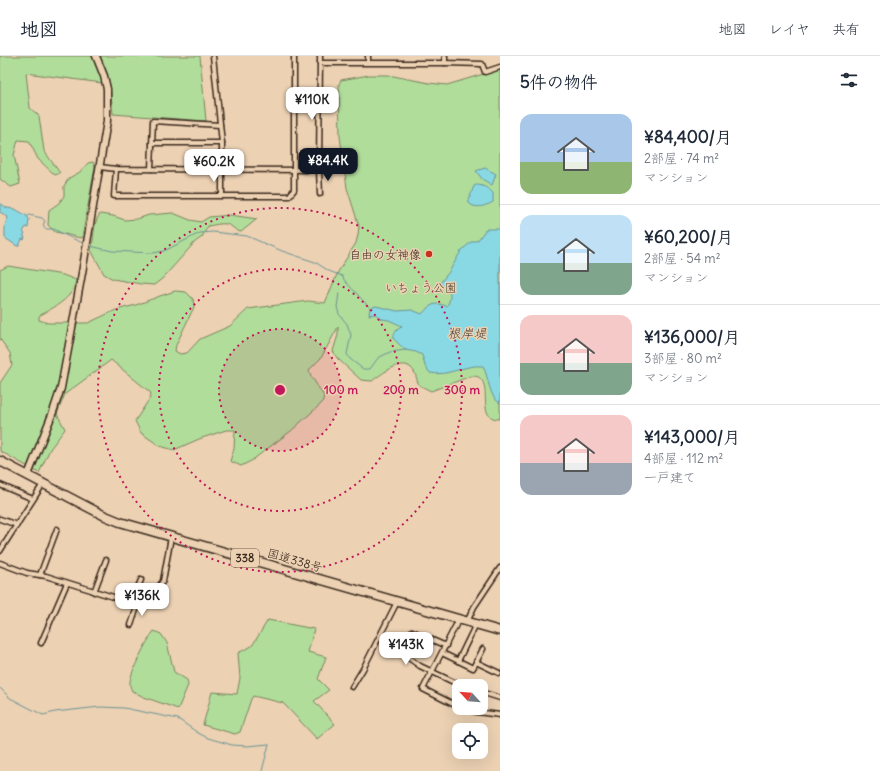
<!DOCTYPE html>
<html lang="ja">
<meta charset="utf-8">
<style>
body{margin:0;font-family:Delius,"Klee One",sans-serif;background:#f6f6f7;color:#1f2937;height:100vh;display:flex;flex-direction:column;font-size:15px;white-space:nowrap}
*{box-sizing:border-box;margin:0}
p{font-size:13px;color:#747a83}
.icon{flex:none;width:22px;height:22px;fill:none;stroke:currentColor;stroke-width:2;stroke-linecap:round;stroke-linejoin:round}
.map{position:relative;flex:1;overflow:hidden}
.details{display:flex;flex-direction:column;background:#fff;width:380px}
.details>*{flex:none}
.needle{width:26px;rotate:296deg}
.buttons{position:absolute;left:452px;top:623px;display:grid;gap:8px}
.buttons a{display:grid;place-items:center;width:36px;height:36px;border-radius:8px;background:#fff;box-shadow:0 4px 16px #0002;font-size:20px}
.price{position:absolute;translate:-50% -34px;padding:0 9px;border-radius:8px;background:#fff;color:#222;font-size:13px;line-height:26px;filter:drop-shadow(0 1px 2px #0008)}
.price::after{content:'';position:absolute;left:50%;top:24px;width:12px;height:9px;margin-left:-6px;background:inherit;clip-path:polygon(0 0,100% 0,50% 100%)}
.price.on{background:#111827;color:#fff}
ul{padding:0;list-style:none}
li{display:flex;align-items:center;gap:12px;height:100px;padding:0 20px}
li+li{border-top:1px solid #e0e1e3}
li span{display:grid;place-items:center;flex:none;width:112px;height:80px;border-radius:12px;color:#555}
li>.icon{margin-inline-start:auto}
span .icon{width:48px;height:48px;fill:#fffc;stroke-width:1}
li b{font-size:17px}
h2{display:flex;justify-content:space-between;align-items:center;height:48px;padding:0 20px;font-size:17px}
header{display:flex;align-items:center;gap:24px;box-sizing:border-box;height:56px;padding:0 20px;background:#fff;border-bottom:1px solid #e0e1e3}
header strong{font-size:19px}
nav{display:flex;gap:22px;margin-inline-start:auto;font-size:14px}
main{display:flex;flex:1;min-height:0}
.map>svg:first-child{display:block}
</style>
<header>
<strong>地図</strong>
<nav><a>地図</a><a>レイヤ</a><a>共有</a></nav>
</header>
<main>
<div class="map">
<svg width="500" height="715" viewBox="0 0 500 715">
<rect width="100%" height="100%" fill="#ecd1b3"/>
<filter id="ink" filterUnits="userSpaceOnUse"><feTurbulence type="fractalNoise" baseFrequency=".025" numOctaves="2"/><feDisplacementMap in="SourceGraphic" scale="8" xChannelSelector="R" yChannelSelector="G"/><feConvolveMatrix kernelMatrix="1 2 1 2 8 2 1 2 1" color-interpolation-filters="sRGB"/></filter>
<g filter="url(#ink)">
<g fill="#b1dd9b" stroke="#76845c">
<path d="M0 0H200L206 65 113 58 110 28 26 17 30 52 39 60 44 95 60 117 55 119 38 103 29 85 18 84 14 99 20 128 11 131 0 123Z"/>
<path d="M500 13V363C476 364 492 332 480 322 478 320 474 320 471 320L431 335 419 329C416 323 416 315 410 311 400 303 380 319 372 325L361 324 337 302 333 295 338 279V271L321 302 309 314 311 320 324 340 322 347 291 375 251 405 241 410 230 405 234 393 235 374H226L199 383 174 394 160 390 141 377 135 365 150 342 151 337 111 304 65 338 57 358 65 373 50 393 39 417 0 395V327L12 309 10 297 0 283V214L8 210 63 219 76 224C73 243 54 251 39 260V264L48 267H88L116 254 136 249 160 240 175 235 186 236 193 243 194 251 176 289 175 295 180 298 187 297 200 283 230 270 248 253 308 245 325 247 338 216 356 187 358 179 359 170 347 132 340 80 339 28 341 24 369 19H388L429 27 447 29Z"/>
<path d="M93 106 95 111 82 182C72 181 65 177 55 176L48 169 49 154 59 147 64 140V130L69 122 80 116 88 107Z"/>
<path d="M173 157 190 164 201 166 209 161 230 159 257 163 241 176C235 175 233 170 227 168 221 167 214 169 208 170L202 181 195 186 163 222 154 229 141 228 113 223 104 218 91 194C95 183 92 168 100 158L113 160 125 164 137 163 149 159Z"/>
<path d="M268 564 314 573 308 596 326 601 318 623 329 634 314 645 335 668 317 683 283 647 253 640 251 643 240 676 235 678 203 669 212 636 237 638 240 622 238 597 252 590Z"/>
<path d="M154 575 161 578 167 587 174 616 187 624 188 629 178 653 144 641 132 635C131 632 129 629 130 626 131 615 147 584 154 575Z"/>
</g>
<g fill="#89d9e5" stroke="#6a9395">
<path d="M485 112 496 118 492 129 482 123 476 115Z"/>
<path d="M476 129C483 129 488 132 493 137V146C486 150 474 154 468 146L474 130Z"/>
<path d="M0 147 7 152 15 153 27 160 29 163 28 172 26 171 23 176 25 178 23 180 25 181 24 184 22 183 19 190H17L5 182V170L8 161 0 156Z"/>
<path d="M486 173H500V347C489 342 489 322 483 310 465 308 448 321 430 317L425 310 422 299 416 296 405 294 393 282 395 276 402 270 389 264 382 263 375 258 369 259 370 252 376 250 397 255 412 254 422 258C431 248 434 246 447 250 451 243 451 237 447 230L440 231V227L449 216 461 195 471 186 478 184Z"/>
</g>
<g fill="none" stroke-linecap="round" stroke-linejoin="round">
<g stroke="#6a9395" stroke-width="1">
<path d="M27 161 29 159 42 162 45 165 43 169 45 173H54L65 179 85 188"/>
<path d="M90 190 112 195 153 197 164 195 200 177 213 176 247 180 282 195 315 206 329 215 342 220 345 225 370 252"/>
<path d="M339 237 337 251 339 258 347 268 351 279 347 298 350 303 363 313H370L378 302 390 296 406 294"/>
<path d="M0 632 10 642 43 659 55 656 100 651 124 652 178 663 198 677 208 682 232 689 247 690 269 688 262 715"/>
</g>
<g stroke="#3b2a1e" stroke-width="7">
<g id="street">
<path d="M213 0 222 87V140"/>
<path d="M368 6V0"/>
<path d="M320 7H445V0"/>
<path d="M445 7 482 8 485 16 500 11"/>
<path d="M294 38H320"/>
<path d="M152 87H222"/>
<path d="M100 111 116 113 319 114 320 0"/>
<path d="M116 113 114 140H289L294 134V0"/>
<path d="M151 113 153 65 220 69"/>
<path d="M319 114 320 138"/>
<path d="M0 429 33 443"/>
<path d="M0 463 17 469"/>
<path d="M0 495 43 428"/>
<path d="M0 507 27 517 46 520 136 548 140 547 160 529 163 525 171 481"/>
<path d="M40 519 57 473"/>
<path d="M94 536 106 504"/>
<path d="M131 547 141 524"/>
<path d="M467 566 474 551 500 512"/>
<path d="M131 569 138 548"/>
<path d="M412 575 446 590"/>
<path d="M41 587 67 527"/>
<path d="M410 594 406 600 420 610 462 630"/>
<path d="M442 597 473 612 483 593"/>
<path d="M458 605 476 568"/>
<path d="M476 606 499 617"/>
<path d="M352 631 363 613 397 546"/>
<path d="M481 636 500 642"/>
<path d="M459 651 423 633 459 563"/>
<path d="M461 652 477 656 500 659"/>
</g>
</g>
<g stroke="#3b2a1e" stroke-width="9">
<path id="secondary" d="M28 419 53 356 61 332 82 217 107 65V33L104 20 96 0"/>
</g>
<g stroke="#3b2a1e" stroke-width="11">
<path id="highway" d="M0 405 103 459 120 466 500 575"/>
</g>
<use href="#street" stroke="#ecd1b3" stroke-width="4"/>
<use href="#secondary" stroke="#ecd1b3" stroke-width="6"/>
<use href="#highway" stroke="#ecd1b3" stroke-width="8"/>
</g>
</g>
<circle cx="280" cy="334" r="61" fill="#c2185b" fill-opacity=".12"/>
<g fill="none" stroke="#c2185b" stroke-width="2" stroke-dasharray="2 4">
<circle cx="280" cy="334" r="61"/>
<circle cx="280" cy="334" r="121"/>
<circle cx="280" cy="334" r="182"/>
</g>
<circle fill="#c8321e" stroke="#ecd1b3" stroke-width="1.5" cx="429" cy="198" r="4"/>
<g text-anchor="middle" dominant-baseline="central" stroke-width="3" stroke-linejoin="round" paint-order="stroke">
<rect fill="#ecd1b3" stroke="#705c4b" stroke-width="1" x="231" y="493" width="28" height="18" rx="3"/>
<g font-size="11" font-weight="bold" fill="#3b2a1e">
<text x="245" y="502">338</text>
</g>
<g font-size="12" fill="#3b2a1e" stroke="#ecd1b3" text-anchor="end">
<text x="421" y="198">自由の女神像</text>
</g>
<g font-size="12" fill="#473c2a" stroke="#ecd1b3">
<text x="421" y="231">いちょう公園</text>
</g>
<g font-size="12" fill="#3b2a1e" stroke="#ecd1b3">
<text transform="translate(295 504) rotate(16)">国道338号</text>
</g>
<g font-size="13" font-style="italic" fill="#47443c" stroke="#ecd1b3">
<text x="467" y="277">根岸堤</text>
</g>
</g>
<circle cx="280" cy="334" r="6" fill="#c2185b" stroke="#ecd1b3" stroke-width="2"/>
<g font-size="12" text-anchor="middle" font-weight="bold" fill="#c2185b" stroke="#ecd1b3" stroke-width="3" stroke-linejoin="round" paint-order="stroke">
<text x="341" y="338">100 m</text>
<text x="401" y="338">200 m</text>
<text x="462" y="338">300 m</text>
</g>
</svg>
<div class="buttons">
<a><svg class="needle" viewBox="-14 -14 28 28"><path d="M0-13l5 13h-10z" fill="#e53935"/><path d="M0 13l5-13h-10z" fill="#747a83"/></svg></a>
<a><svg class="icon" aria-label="locate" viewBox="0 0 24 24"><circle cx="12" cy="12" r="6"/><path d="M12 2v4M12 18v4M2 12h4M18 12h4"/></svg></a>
</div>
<b class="price" style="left:312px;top:65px">¥110K</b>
<b class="price on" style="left:328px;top:126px">¥84.4K</b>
<b class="price" style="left:214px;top:127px">¥60.2K</b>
<b class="price" style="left:142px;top:561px">¥136K</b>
<b class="price" style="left:406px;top:610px">¥143K</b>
</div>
<section class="details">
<h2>5件の物件<svg class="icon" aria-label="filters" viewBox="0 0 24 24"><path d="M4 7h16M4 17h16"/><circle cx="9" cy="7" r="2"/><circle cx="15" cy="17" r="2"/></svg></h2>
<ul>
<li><span style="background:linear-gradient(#a9c7e8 60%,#8fb573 0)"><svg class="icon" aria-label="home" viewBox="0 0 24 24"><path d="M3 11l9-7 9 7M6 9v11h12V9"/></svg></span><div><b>¥84,400/月</b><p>2部屋 · 74 m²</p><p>マンション</p></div></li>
<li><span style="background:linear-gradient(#bfe0f5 60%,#7fa58c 0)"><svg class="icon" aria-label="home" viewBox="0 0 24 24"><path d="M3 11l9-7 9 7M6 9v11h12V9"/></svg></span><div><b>¥60,200/月</b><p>2部屋 · 54 m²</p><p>マンション</p></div></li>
<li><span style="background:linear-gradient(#f6c9c9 60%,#7fa58c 0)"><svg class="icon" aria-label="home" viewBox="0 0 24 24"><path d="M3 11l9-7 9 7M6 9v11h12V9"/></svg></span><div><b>¥136,000/月</b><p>3部屋 · 80 m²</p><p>マンション</p></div></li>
<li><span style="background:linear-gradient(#f6c9c9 60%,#9aa5b1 0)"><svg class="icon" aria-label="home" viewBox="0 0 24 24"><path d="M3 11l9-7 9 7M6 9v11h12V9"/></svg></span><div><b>¥143,000/月</b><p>4部屋 · 112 m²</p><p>一戸建て</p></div></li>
</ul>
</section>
</main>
